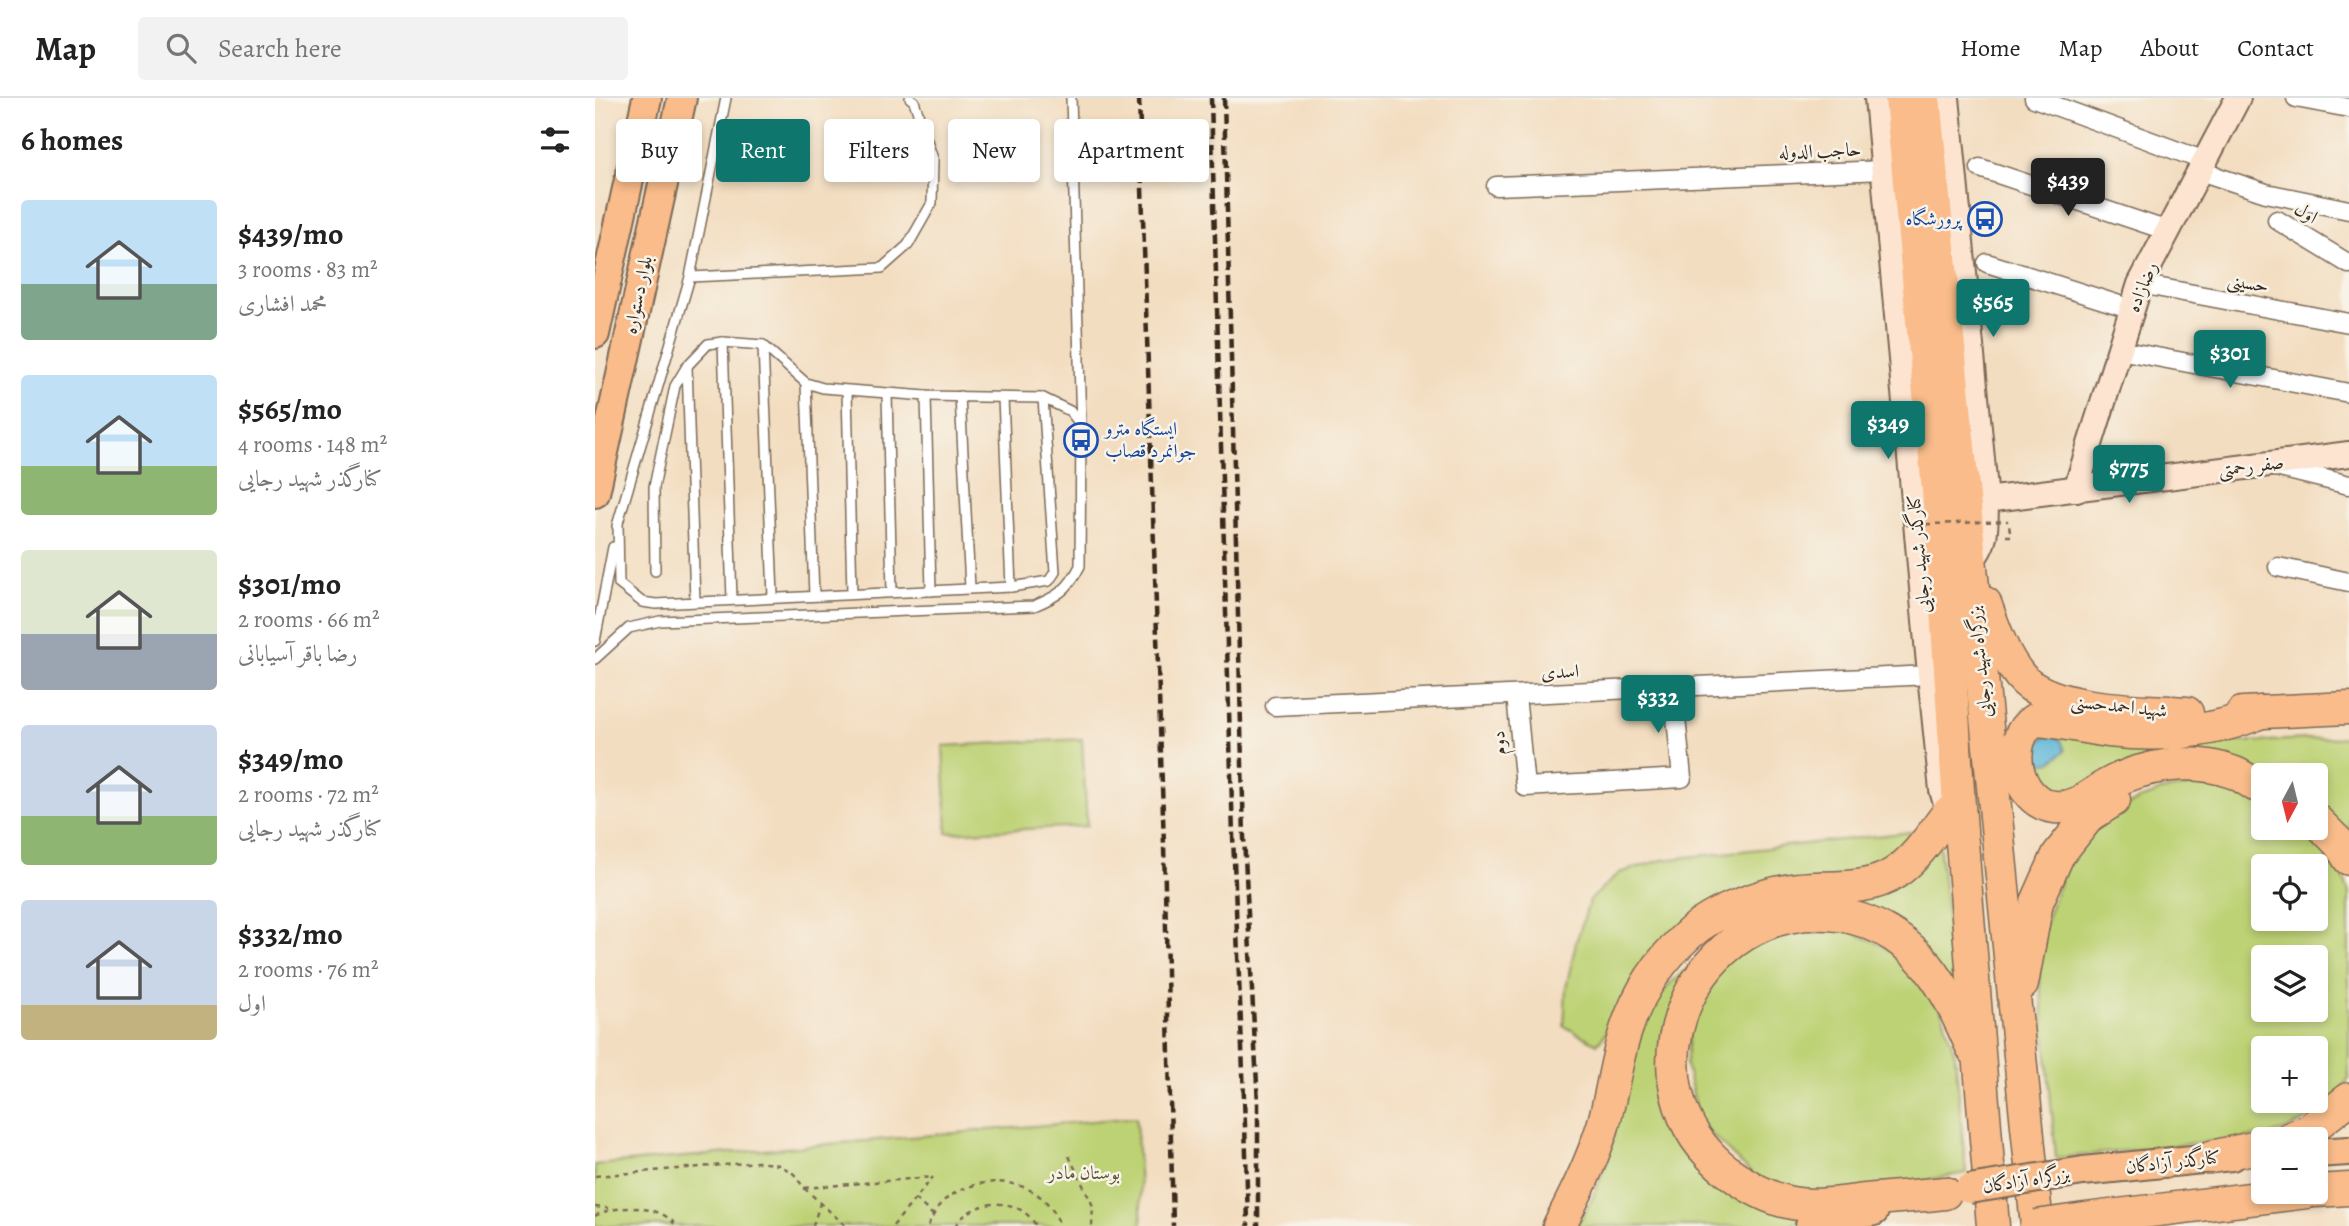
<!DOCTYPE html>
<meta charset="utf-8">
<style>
body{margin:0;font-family:Alegreya,Amiri,serif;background:#f2f2f2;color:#222;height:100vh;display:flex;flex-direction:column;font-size:26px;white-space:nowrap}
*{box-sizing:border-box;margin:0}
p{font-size:23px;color:#767676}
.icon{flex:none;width:38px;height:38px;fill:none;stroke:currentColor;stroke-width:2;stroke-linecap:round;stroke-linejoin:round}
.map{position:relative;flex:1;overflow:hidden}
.sheet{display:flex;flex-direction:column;background:#fff;width:595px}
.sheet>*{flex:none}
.hud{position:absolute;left:21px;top:21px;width:665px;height:63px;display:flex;gap:14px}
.needle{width:46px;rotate:187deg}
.fabs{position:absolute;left:1656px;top:665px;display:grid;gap:14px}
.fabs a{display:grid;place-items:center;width:77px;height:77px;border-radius:7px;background:#fff;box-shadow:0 4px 10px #0003;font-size:35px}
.price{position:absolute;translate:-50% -60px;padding:0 16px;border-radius:7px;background:#0f766e;color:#fff;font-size:23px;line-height:46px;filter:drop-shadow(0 2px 4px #0008)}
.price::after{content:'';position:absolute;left:50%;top:42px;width:21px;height:16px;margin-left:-10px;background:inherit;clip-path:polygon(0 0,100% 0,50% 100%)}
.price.on{background:#222;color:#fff}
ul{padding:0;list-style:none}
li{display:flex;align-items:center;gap:21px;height:175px;padding:0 21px}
li span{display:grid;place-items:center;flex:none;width:196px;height:140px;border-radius:7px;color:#555}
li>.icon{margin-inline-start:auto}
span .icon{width:84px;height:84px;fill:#fffc;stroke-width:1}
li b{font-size:30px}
h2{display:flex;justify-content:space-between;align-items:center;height:84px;padding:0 21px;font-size:30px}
.chip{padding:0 24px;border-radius:7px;background:#fff;box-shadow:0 4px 10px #0003;font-size:24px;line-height:63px}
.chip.on{background:#0f766e;color:#fff}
header{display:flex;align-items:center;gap:42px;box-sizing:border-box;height:98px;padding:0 35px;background:#fff;border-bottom:2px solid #e0e0e0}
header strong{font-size:33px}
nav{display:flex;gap:38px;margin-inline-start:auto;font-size:24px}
.search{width:490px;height:63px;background:#f2f2f2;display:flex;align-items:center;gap:18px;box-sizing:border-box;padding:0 24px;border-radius:7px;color:#767676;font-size:26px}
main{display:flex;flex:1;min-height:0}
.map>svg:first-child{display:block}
</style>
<header>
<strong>Map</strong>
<div class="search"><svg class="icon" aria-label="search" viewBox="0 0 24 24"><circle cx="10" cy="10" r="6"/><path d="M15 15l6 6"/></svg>Search here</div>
<nav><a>Home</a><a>Map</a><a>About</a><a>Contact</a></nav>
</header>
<main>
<section class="sheet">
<h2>6 homes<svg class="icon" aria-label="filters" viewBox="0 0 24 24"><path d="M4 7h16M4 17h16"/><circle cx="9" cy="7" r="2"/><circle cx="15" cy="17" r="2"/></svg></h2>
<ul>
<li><span style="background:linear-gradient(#bfe0f5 60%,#7fa58c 0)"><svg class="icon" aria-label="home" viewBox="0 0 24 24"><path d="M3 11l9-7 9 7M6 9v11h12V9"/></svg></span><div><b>$439/mo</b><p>3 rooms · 83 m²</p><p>محمد افشاری</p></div></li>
<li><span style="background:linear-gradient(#bfe0f5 65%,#8fb573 0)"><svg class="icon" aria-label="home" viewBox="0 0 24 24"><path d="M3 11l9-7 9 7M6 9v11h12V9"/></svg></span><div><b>$565/mo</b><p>4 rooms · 148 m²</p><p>کنارگذر شهید رجایی</p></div></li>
<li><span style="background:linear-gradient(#dfe7d0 60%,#9aa5b1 0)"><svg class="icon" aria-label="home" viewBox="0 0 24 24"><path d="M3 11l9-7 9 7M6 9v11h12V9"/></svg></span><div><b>$301/mo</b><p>2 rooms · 66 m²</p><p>رضا باقر آسیابانی</p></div></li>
<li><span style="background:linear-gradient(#c9d6e8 65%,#8fb573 0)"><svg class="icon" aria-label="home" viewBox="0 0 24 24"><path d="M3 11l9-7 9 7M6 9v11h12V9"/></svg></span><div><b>$349/mo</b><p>2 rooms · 72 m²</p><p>کنارگذر شهید رجایی</p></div></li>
<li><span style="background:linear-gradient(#c9d6e8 75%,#c2b280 0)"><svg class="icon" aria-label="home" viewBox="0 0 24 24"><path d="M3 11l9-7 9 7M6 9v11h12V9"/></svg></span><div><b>$332/mo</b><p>2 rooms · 76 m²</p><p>اول</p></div></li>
</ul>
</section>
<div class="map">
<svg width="1754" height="1128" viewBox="0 0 1754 1128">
<rect width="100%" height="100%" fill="#f7f3e8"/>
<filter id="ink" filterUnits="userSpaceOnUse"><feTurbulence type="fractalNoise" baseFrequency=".0143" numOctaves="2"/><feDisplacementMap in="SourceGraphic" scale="14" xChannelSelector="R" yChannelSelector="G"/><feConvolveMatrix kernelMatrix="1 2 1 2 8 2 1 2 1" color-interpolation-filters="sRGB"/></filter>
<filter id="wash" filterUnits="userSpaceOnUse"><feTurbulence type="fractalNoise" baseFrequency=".00686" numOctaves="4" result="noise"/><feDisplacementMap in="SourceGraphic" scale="28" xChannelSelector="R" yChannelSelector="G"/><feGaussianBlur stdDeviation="1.57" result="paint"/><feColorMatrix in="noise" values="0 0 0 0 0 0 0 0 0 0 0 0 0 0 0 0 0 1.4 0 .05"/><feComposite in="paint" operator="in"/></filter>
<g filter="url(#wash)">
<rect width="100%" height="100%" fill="#f3ddc0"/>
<g fill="#bdd275" stroke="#7c7e4a" stroke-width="2" fill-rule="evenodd">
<path d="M1435 637 1654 644 1754 639V747L1720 708V677H1669L1652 668 1478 697 1453 696 1436 680Z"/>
<path d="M487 641 492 728 352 735 348 648Z"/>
<path d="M1599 688 1630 690 1668 701V730H1715C1730 750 1747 770 1754 795V980C1736 1010 1709 1026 1676 1037L1461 1060 1442 850 1474 757 1523 711 1566 693ZM1668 768H1720V821H1668ZM1668 859H1720V912H1668ZM1668 950H1720V1003H1668Z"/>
<path d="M1325 733 1287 772 1158 792 1028 915 1002 946 969 928 971 890 981 844 995 802 1024 775 1067 762Z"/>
<path d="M1343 734 1359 884 1221 803Z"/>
<path d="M1237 826 1287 847 1328 881 1348 917 1360 957 1371 1075 1234 1099 1164 1083 1105 1025 1091 967 1096 920 1131 862 1190 830Z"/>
<path d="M1096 867 1070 966 1151 1097 1277 1106 1188 1128H981C1029 1062 1020 973 1059 905 1068 891 1083 878 1096 867Z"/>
<path d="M541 1019 547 1128H0V1067Z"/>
</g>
<path fill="#59b4d7" stroke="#4a6f7a" stroke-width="2" d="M1459 636 1466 642 1470 653 1456 664 1447 666 1440 660 1437 651 1450 639Z"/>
</g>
<g filter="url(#ink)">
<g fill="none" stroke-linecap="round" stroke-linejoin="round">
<g stroke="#7b6957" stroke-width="12">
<g id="lane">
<path d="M95 179 287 170 313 147 337 105 338 61 319 3 315 0"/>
<path d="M128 244 137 501"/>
<path d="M168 247 178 498"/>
<path d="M92 268 100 503"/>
<path d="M211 285 219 497"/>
<path d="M252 293 257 496"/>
<path d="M292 296 297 494"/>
<path d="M331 298 336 493"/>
<path d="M365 298 375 490"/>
<path d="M408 300 416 489"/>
<path d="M23 425 24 486 47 504 61 506 416 489 454 483 460 474 448 300"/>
<path d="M22 428 95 179 131 0"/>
<path d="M60 473 59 389 80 288 92 268 113 246 128 244 168 247 211 285 228 290 331 298 448 300 475 313 485 326"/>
<path d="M0 543 18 449"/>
<path d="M0 561 34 530 65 523 439 508C463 498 473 492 485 468L486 327 476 0"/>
</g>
</g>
<g stroke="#7b6957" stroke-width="21">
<g id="street">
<path d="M1439 0 1610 63"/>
<path d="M1701 0 1754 10"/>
<path d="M1385 70 1573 133"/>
<path d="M1605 73 1671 95 1754 112"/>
<path d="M901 88 1289 72"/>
<path d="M1682 122 1754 166"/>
<path d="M1392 165 1537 211"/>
<path d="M1545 186 1754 225"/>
<path d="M1524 252 1754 295"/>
<path d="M1681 369 1754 387"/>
<path d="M1683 469 1754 484"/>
<path d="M921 597 930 689 1087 680 1078 589"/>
<path d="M680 608 1335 577"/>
</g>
</g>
<g stroke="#7b6957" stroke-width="28">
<g id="secondary">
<path d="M1282 0 1335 577 1347 692 1356 723"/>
<path d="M1352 0 1391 402C1390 428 1394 443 1375 464"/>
<path d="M1481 391 1545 186 1643 0"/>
<path d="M1391 402 1754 356"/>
</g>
</g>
<g stroke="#7b6957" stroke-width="32">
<g id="primary">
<path d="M0 236 52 0"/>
<path d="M0 395 87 0"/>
<path d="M1720 1055 1754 1053"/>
<path d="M1488 1073 1637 1058"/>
<path d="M1215 1128 1279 1113"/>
</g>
</g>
<g stroke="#7b6957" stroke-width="35">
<g id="highway">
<path d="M1306 0 1343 391 1364 707 1398 1128"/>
<path d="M1329 0 1442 1128"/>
<path d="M1390 505C1399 530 1408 557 1425 578 1454 614 1548 612 1592 615"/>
<path d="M1647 615 1754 610"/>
<path d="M1660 687C1653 683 1645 676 1637 674 1598 659 1548 667 1512 687 1495 697 1481 711 1459 709 1420 704 1408 642 1439 622 1464 623 1489 630 1514 633 1566 639 1618 635 1666 614"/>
<path d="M1720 721 1744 745 1754 761"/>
<path d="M1427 886 1442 804 1463 757 1494 718 1519 702"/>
<path d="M1693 1041 1714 1032 1754 1001"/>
<path d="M1616 1059 1668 1048"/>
<path d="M1720 1093 1754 1091"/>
<path d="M1350 1095C1323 1098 1297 1099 1271 1102 1245 1105 1218 1110 1192 1104 1171 1099 1152 1088 1135 1075 1017 987 1098 799 1243 817 1281 821 1321 848 1342 881 1357 902 1367 928 1378 951"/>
<path d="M1490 1121 1712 1094"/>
<path d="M964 1128C981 1096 996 1065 1007 1031 1017 999 1020 964 1031 932 1043 895 1065 862 1094 836 1118 814 1164 797 1196 792 1229 787 1271 795 1300 775 1322 760 1337 736 1353 715"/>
</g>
</g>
<g stroke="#7b6957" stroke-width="2.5" stroke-dasharray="5 5" stroke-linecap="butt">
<path d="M1411 438H1416L1413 423"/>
<path d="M474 1058 498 1108 497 1128"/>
<path d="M0 1078 163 1064 185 1067 199 1076 209 1090 251 1128"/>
<path d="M209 1090 338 1079"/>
<path d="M320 1101 338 1117"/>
<path d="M0 1109 13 1110"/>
<path d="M0 1118C20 1106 67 1106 81 1128"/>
<path d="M218 1128 225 1105"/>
<path d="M298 1128 338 1079"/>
<path d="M333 1128C337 1119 343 1107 351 1101 389 1072 450 1080 465 1128"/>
<path d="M360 1128C378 1100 425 1097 441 1128"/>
</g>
<use href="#lane" stroke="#fff" stroke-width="9"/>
<use href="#street" stroke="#fff" stroke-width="18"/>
<use href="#secondary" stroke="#fde4d0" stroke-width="24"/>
<use href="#primary" stroke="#f9bc8a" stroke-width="28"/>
<use href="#highway" stroke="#f9bc8a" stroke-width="32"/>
<g stroke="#3b2a1e" stroke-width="4.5" stroke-dasharray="10 5" stroke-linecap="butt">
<path d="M544 0 569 747 578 1128"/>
<path d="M616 0C623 246 630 491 638 737 643 867 650 997 653 1128"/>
<path d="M629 0 649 739 663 1006V1128"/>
</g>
<g stroke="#7b6957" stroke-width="32" stroke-linecap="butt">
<path id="primary-bridge" d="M1374 1091 1488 1073"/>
</g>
<g stroke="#7b6957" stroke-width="35" stroke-linecap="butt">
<path id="highway-bridge" d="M1441 1128 1490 1121"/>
</g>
<path stroke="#7b6957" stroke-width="2.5" stroke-dasharray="5 5" stroke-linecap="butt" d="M1311 427 1413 423"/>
<use href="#primary-bridge" stroke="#f9bc8a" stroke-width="28"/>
<use href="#highway-bridge" stroke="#f9bc8a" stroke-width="32"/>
</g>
</g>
<defs>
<g id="bus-ring" transform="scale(1.75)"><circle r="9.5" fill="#f7f3e8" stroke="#1a4fb4" stroke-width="1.5"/><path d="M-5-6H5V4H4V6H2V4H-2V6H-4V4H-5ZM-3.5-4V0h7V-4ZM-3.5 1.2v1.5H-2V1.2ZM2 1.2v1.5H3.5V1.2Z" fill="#1a4fb4"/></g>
</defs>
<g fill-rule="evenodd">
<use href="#bus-ring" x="1390" y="121"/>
<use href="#bus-ring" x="486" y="342"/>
</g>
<g text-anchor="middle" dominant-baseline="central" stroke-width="5" stroke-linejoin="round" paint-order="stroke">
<g font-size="19" fill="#3b2a1e" stroke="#f7f3e8">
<text transform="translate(1225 53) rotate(-2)">حاجب الدوله</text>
<text transform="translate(1711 115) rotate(32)">اول</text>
<text transform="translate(1653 185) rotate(10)">حسینی</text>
<text transform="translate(1547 189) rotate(-68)">رضازاده</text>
<text transform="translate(43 197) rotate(-78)">بلوار دستواره</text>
<text transform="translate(1656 368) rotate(-7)">صفر رحمتی</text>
<text transform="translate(1324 456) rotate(-95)">کنارگذر شهید رجایی</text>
<text transform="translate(1385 564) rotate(-96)">بزرگراه شهید رجایی</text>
<text transform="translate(965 574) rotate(-3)">اسدی</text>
<text transform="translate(1524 608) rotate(6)">شهید احمدحسنی</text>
<text transform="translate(904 645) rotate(-95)">دوم</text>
<text transform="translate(1578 1064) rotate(-6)">کنارگذر آزادگان</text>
<text transform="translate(1431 1082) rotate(-9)">بزرگراه آزادگان</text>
</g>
<g font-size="19" fill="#164399" stroke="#f7f3e8" text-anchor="end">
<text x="1366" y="121">پرورشگاه</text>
<text x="510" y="331" text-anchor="start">ایستگاه مترو<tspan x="510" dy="22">جوانمرد قصاب</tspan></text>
</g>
<g font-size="19" fill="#5c5434" stroke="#f7f3e8">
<text x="489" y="1075">بوستان مادر</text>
</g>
</g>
</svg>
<div class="fabs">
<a><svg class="needle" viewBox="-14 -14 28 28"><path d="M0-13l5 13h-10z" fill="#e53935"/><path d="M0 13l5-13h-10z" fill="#767676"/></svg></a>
<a><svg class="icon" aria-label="locate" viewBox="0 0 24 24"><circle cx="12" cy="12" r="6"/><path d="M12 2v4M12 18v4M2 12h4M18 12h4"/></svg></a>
<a><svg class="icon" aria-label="layers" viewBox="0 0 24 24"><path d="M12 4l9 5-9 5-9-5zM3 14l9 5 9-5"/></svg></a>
<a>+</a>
<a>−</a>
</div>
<b class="price on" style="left:1473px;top:120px">$439</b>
<b class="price" style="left:1398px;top:241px">$565</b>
<b class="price" style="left:1635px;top:292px">$301</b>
<b class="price" style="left:1293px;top:363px">$349</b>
<b class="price" style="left:1534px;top:407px">$775</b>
<b class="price" style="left:1063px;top:637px">$332</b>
<div class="hud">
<a class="chip">Buy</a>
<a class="chip on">Rent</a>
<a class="chip">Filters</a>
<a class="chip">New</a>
<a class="chip">Apartment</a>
</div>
</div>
</main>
